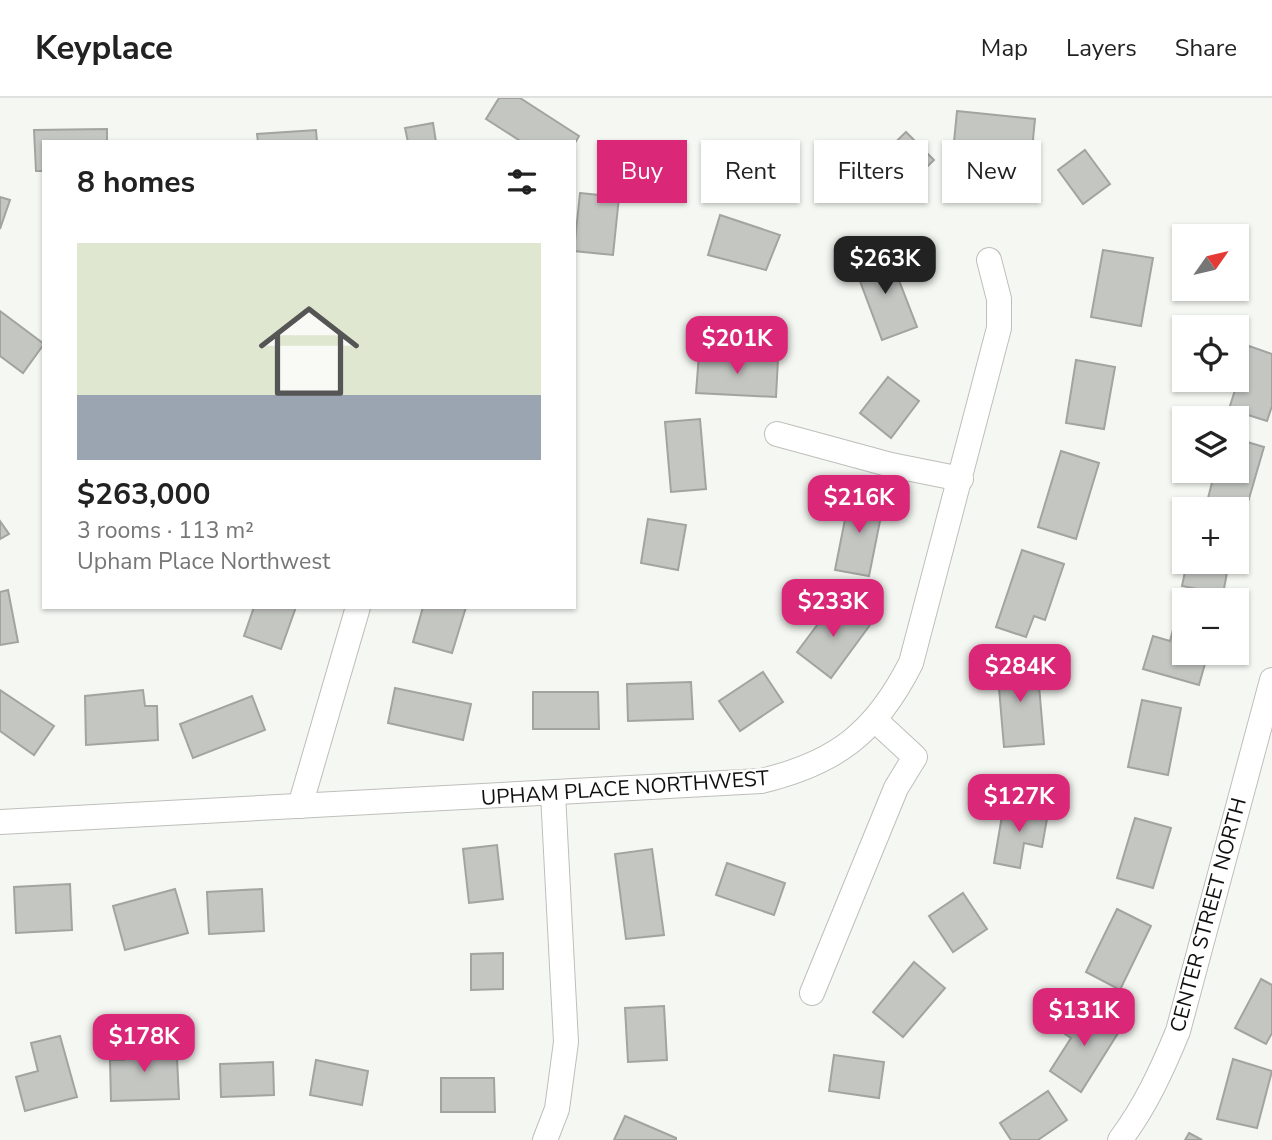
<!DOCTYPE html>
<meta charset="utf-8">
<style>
body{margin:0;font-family:"Nunito Sans",sans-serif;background:#f6f6f6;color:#222;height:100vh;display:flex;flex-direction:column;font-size:26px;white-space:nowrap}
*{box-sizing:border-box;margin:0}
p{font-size:23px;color:#767676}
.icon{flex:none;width:38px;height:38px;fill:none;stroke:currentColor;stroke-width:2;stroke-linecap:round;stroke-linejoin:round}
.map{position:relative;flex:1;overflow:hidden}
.drawer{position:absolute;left:42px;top:42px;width:534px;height:469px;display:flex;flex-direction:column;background:#fff;border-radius:0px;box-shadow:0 2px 5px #0004}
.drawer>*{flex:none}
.top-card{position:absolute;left:597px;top:42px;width:569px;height:63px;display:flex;gap:14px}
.needle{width:46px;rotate:56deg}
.fabs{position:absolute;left:1172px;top:126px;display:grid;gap:14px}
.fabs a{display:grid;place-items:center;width:77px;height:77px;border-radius:0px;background:#fff;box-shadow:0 2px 5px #0004;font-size:35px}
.price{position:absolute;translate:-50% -60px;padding:0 16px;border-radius:14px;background:#db2777;color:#fff;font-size:23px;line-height:46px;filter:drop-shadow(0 2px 4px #0008)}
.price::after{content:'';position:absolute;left:50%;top:42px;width:21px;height:16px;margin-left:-10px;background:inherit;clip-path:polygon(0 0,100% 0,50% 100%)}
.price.selected{background:#222;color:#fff}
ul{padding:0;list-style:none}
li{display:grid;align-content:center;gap:14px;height:371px;padding:0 35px}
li+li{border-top:2px solid #e0e0e0}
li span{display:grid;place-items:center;height:217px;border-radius:0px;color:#555}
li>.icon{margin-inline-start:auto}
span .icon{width:126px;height:126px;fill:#fffc;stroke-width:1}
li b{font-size:30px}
h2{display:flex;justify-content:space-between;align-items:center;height:84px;padding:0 35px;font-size:30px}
.tag{padding:0 24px;border-radius:0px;background:#fff;box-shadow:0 2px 5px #0004;font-size:24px;line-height:63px}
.tag.selected{background:#db2777;color:#fff}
header{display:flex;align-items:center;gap:42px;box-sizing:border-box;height:98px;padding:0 35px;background:#fff;border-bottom:2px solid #e0e0e0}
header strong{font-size:33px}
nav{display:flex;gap:38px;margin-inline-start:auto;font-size:24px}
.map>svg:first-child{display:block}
</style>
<header>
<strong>Keyplace</strong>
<nav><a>Map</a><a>Layers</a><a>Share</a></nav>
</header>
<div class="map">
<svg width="1272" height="1042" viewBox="0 0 1272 1042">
<rect width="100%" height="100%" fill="#f5f7f2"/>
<g fill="#c4c6c2" stroke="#a3a4a0" stroke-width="2">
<path d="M499 0H520L579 38 574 47V44H522L486 21Z"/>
<path d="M957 13 1035 21 1031 62 953 54Z"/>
<path d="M433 25 436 44H408L405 30Z"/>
<path d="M107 31V44H44V73H36L34 32Z"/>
<path d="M316 32 317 44H258L257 36Z"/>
<path d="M906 34 934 62 901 94 874 65Z"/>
<path d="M1085 52 1110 86 1083 106 1058 72Z"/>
<path d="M580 95 619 99 613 157 574 153Z"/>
<path d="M0 99 10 102 0 131Z"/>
<path d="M720 117 780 137 766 172 708 157Z"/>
<path d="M1103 152 1153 160 1141 228 1091 219Z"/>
<path d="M888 154 917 229 882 242 854 167Z"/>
<path d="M0 213 44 246 23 275 0 258Z"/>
<path d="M1249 248 1272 256V308L1267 323 1229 311Z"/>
<path d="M699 256 778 261 776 299 696 295Z"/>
<path d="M1076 262 1115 269 1104 331 1066 325Z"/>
<path d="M888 279 919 303 891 340 860 315Z"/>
<path d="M700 321 706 391 671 394 665 324Z"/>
<path d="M1237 341 1264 349 1246 411 1208 400 1215 373H1237Z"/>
<path d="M1061 353 1099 365 1076 441 1038 429Z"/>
<path d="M850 396 884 403 869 478 835 472Z"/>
<path d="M648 421 686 427 678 472 641 465Z"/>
<path d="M0 423 9 436 0 441Z"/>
<path d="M1022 452 1064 466 1045 522 1034 518 1026 539 996 529Z"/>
<path d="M1187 464H1229L1223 496 1182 488Z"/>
<path d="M8 492 18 544 0 547V494Z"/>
<path d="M836 502 870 527 831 580 797 554Z"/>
<path d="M254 509H296L281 551 244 538Z"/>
<path d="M423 509H466L452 555 413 544Z"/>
<path d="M1178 513 1185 515V555H1208L1199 587 1143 571 1153 538 1170 543Z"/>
<path d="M1037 564 1044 646 1004 649 997 567Z"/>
<path d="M763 574 783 604 740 633 719 603Z"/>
<path d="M691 584 693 621 628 623 627 586Z"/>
<path d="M395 590 471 606 463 642 388 625Z"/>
<path d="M0 592 54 628 34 657 0 633Z"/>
<path d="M143 592 145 608H157L158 642 86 647 85 598Z"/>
<path d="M533 594H598L599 631H533Z"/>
<path d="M252 598 265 632 193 660 180 626Z"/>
<path d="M1142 602 1181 610 1168 677 1128 669Z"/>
<path d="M1004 706 1048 715 1042 749 1024 745 1020 770 994 765Z"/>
<path d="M1135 720 1171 730 1153 790 1117 780Z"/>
<path d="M497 747 503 801 469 805 463 751Z"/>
<path d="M652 751 664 837 626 841 615 756Z"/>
<path d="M727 765 785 785 774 817 716 797Z"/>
<path d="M70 786 72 832 16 835 14 789Z"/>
<path d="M175 791 188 835 125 852 113 808Z"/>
<path d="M262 791 264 833 209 836 207 794Z"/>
<path d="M963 795 987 831 953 854 929 818Z"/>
<path d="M1117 811 1151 828 1120 892 1086 874Z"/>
<path d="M503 855V891L471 892V856Z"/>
<path d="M914 864 945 890 903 939 873 914Z"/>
<path d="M1261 881 1272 887V935L1266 946 1235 930Z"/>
<path d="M1080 906 1120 932 1081 994 1050 973 1071 940 1065 936 1075 919 1073 918Z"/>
<path d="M664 908 667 962 628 964 625 910Z"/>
<path d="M60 938 77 999 25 1013 16 979 38 973 31 945Z"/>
<path d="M157 943V960H177L179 1001 111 1003 110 962H124V944Z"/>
<path d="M834 957 884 964 879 1000 829 993Z"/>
<path d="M1233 961 1272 973 1257 1030 1217 1021Z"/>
<path d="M316 962 368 973 362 1007 310 997Z"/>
<path d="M273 964 274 997 221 999 220 966Z"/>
<path d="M441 980H494L495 1014H441Z"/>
<path d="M1048 993 1067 1022 1038 1042H1011L1000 1025Z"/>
<path d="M625 1018 676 1040V1042H614Z"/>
<path d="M1189 1035 1202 1042H1185Z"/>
</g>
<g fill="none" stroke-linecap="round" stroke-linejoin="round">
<g stroke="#bebfbb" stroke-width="26">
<g id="minor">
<path d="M777 336 891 367 961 381"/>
<path d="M300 708 358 509"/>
<path d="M0 724 761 683C837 665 876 634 911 565L999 230V201L989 162"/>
<path d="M812 895 896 690 915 659 875 622"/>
<path d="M545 1042 557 1011 566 944 553 696"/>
<path d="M1120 1042C1145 1009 1162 972 1178 933L1272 582"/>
</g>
</g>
<use href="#minor" stroke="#fff" stroke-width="24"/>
</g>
<g text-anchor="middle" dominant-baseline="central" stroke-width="5" stroke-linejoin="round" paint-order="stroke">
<g font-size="21" fill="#10110f" stroke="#fff">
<text transform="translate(625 690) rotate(-4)">UPHAM PLACE NORTHWEST</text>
<text transform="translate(1208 817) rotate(-75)">CENTER STREET NORTH</text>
</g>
</g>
</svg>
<div class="fabs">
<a><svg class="needle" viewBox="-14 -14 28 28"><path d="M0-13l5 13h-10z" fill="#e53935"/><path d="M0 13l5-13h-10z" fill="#767676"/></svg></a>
<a><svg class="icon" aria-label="locate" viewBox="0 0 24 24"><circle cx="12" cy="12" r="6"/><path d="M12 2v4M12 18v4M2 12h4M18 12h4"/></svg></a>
<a><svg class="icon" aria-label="layers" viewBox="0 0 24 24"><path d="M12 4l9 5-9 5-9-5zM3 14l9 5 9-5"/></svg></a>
<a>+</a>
<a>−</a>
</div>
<b class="price selected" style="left:885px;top:198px">$263K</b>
<b class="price" style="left:737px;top:278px">$201K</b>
<b class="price" style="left:859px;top:437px">$216K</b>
<b class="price" style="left:833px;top:541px">$233K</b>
<b class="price" style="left:1020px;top:606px">$284K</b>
<b class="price" style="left:1019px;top:736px">$127K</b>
<b class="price" style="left:1084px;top:950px">$131K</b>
<b class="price" style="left:144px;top:976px">$178K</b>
<div class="top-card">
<a class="tag selected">Buy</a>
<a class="tag">Rent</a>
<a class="tag">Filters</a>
<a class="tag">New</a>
</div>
<section class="drawer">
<h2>8 homes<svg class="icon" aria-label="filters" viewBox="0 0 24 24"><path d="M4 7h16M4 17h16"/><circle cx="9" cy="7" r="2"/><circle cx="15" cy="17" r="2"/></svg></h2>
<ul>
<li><span style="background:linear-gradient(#dfe7d0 70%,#9aa5b1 0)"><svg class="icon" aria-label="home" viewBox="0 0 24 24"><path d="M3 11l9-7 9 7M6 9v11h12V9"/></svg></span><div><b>$263,000</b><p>3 rooms · 113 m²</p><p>Upham Place Northwest</p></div></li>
</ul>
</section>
</div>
